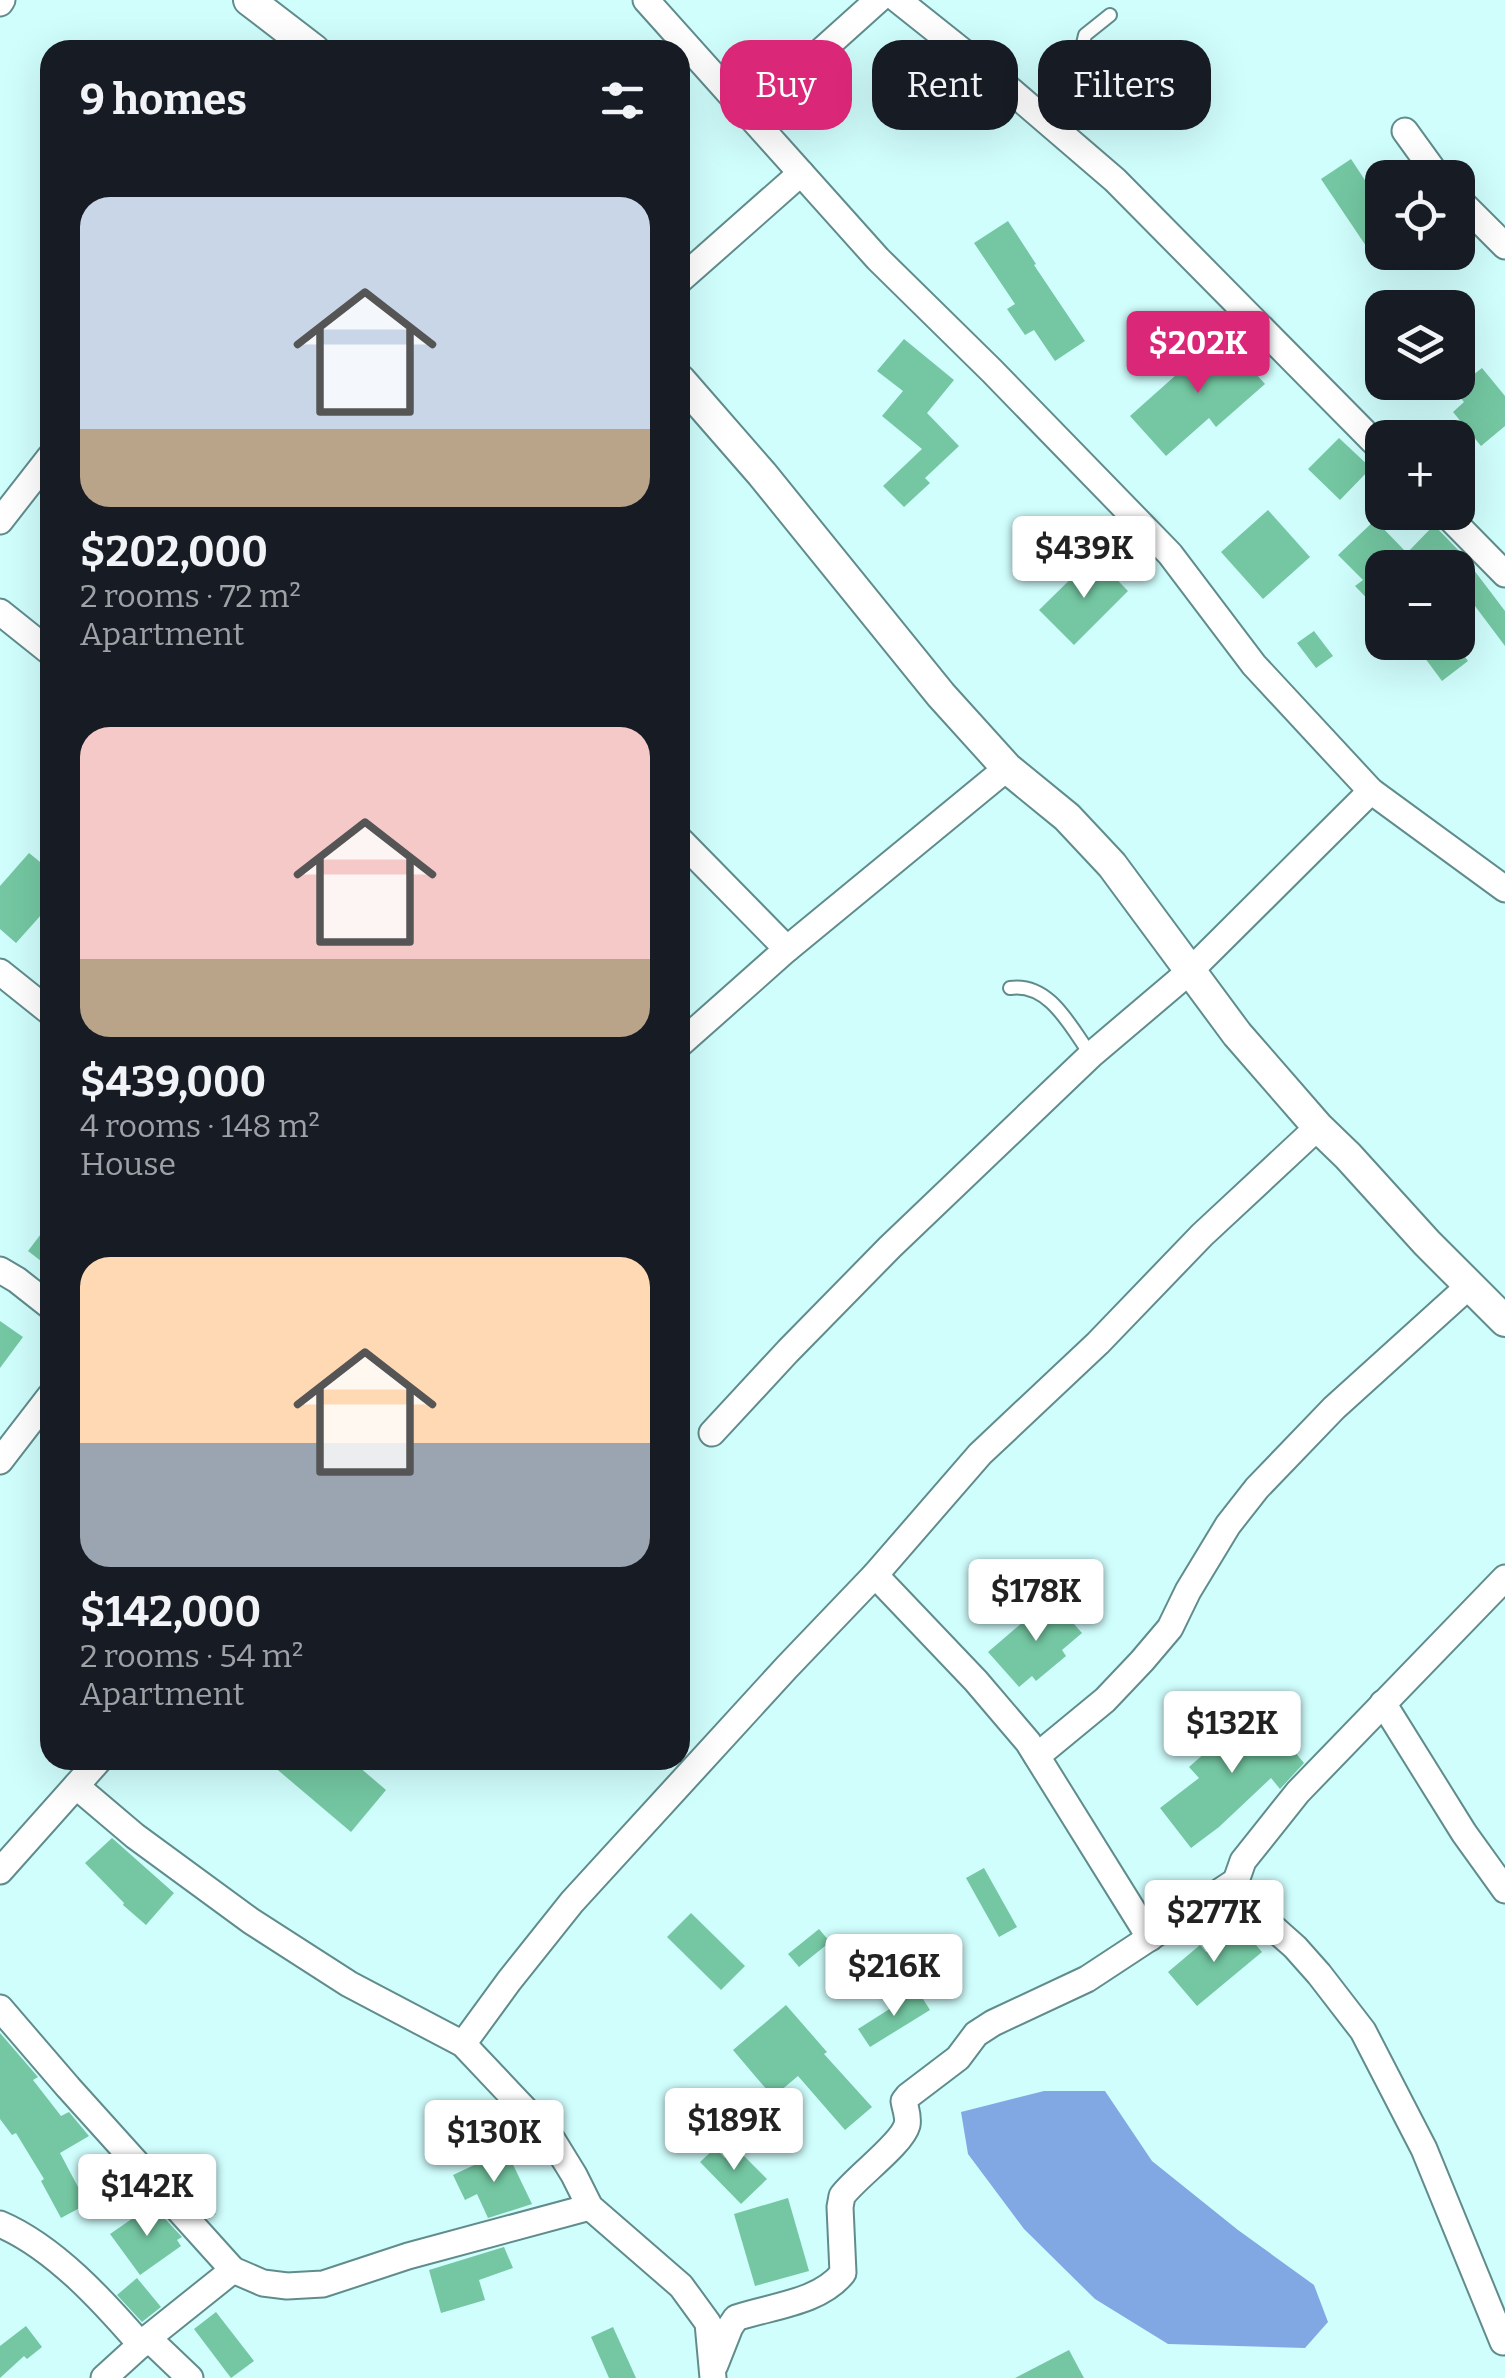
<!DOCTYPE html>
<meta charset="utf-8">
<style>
body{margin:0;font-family:Bitter,serif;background:#242831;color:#f1f3f6;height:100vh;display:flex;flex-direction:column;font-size:38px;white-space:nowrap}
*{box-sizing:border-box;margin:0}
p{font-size:32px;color:#9ea1a6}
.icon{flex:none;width:55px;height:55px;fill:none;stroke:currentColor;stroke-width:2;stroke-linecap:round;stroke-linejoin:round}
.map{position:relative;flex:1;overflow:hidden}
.side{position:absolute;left:40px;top:40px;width:650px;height:1730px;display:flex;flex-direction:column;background:#171b24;border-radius:30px;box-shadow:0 10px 40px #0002}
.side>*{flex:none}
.top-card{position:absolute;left:720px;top:40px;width:635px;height:90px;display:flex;gap:20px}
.fabs{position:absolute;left:1365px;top:160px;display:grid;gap:20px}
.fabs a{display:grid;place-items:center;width:110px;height:110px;border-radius:20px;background:#171b24;box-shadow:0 10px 40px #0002;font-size:50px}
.price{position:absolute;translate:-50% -85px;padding:0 22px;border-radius:10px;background:#fff;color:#222;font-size:32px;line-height:65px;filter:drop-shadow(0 2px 5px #0008)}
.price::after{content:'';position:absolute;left:50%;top:60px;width:30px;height:22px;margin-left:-15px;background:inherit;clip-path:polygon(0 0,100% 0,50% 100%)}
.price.on{background:#db2777;color:#fff}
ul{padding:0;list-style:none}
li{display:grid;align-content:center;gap:20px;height:530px;padding:0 40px}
li span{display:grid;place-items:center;height:310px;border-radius:30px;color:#555}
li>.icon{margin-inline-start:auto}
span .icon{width:180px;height:180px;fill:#fffc;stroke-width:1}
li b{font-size:42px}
h2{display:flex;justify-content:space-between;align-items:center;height:120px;padding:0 40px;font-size:42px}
.pill{padding:0 35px;border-radius:30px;background:#171b24;box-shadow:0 10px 40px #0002;font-size:35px;line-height:90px}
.pill.on{background:#db2777;color:#fff}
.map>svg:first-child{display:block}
</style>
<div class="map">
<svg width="1505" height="2378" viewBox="0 0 1505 2378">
<rect width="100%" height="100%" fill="#d0fefd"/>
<path fill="#82a8e4" d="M1044 2091H1105L1152 2161 1238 2230 1314 2285 1328 2322 1305 2348 1168 2344 1095 2299 1024 2229 968 2154 961 2112Z"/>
<g fill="#74c7a2">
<path d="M1351 159 1382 206V235L1366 246 1321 179Z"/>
<path d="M1008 221 1036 264 1034 265 1085 341 1055 361 1034 330 1025 335 1007 309 1015 304 974 243Z"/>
<path d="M1221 335 1265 384 1216 427 1209 418 1166 456 1130 416Z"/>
<path d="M904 339 954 380 927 413 959 446 925 478 930 483 904 507 883 486 922 449 882 416 903 391 877 371Z"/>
<path d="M1482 368 1505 396V426L1481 446 1453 412 1464 402 1454 390Z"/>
<path d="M1339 438 1371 468 1340 500 1308 469Z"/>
<path d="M1268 510 1310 557 1263 599 1221 552Z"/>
<path d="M1375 520 1407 553 1434 525 1461 553 1505 611V646L1475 606 1458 619V568H1382V614L1355 586 1363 580 1338 555Z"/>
<path d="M1094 556 1128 591 1074 645 1039 610Z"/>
<path d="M1314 631 1333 656 1316 668 1297 643Z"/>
<path d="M1413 642H1453L1468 661 1442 681Z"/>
<path d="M29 853 50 870V905L16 943 0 929V886Z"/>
<path d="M50 1222V1268L28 1251Z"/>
<path d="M0 1321 23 1337 0 1368Z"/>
<path d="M1051 1598 1082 1633 1062 1650 1066 1656 1036 1681 1032 1676 1019 1687 988 1652Z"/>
<path d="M1254 1703 1304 1763 1280 1789 1271 1778 1219 1827 1191 1848 1160 1808 1199 1778 1189 1767 1231 1730 1227 1726Z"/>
<path d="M266 1760H351L386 1790 351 1832Z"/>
<path d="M112 1838 174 1893 146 1925 123 1905 124 1903 85 1863Z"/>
<path d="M984 1868 1017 1927 999 1937 966 1878Z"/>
<path d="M691 1913 745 1966 721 1990 667 1937Z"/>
<path d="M1239 1925 1262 1952 1197 2006 1168 1972 1200 1945 1206 1952Z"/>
<path d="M819 1929 830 1942 799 1967 788 1954Z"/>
<path d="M918 1991 930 2010 870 2047 858 2029Z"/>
<path d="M786 2005 827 2052 824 2054 872 2107 845 2130 798 2076 773 2097 733 2050Z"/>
<path d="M0 2033 38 2077 33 2080 61 2116 69 2112 89 2136 60 2153 87 2204 61 2218 41 2181 44 2179 16 2133 12 2135 0 2119Z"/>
<path d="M715 2148 725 2158 736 2148 767 2179 741 2204 700 2162Z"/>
<path d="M506 2150 532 2204 488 2218 477 2194 465 2200 453 2175Z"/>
<path d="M191 2178 216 2214 209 2219 179 2186Z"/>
<path d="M788 2198 809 2271 755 2286 734 2214Z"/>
<path d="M152 2205 182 2237 177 2240 181 2246 140 2275 110 2234Z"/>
<path d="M504 2247 513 2268 479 2280 485 2300 441 2313 429 2270Z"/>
<path d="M137 2278 161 2307 142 2322 117 2295Z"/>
<path d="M216 2312 254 2361 231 2378 194 2329Z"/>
<path d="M26 2326 42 2347 27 2359 24 2356 0 2378V2346Z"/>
<path d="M613 2327 636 2378H609L591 2337Z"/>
<path d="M1069 2350 1084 2378H1015Z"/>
</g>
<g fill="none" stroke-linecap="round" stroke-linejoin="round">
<g stroke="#618c8c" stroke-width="16">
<g id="service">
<path d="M1032 109 1069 83 1076 74 1085 35 1110 15"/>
<path d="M1010 988C1050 982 1071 1028 1091 1055"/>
</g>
</g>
<g stroke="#618c8c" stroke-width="29">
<g id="minor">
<path d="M646 0 878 259 992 371 1170 554 1254 665 1371 791 1505 889"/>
<path d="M898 0 1001 82 1115 180 1382 450"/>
<path d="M0 3 2 0"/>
<path d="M749 116 878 0"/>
<path d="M1405 131 1439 178"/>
<path d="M1458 199 1505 246"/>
<path d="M680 280 801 173"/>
<path d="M1444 512 1505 574"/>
<path d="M0 521 50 457"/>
<path d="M0 612 50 652"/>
<path d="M680 840 787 949"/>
<path d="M0 972 50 1012"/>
<path d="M680 1044 787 949 1007 768"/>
<path d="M0 1270 17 1280 50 1306"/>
<path d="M712 1433 788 1351 890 1247 1091 1055 1190 971 1371 791"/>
<path d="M0 1461 50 1396"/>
<path d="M875 1575 976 1681 1028 1742 1150 1938"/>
<path d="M1383 1703 1464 1833 1505 1890"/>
<path d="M1037 1756 1105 1700 1142 1661 1170 1628 1188 1591 1228 1525 1257 1488 1334 1408 1470 1285"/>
<path d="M76 1786 135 1836 251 1921 349 1984 463 2044 550 2136 574 2175 590 2207 681 2286 708 2323 713 2378"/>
<path d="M0 1871 99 1760"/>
<path d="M0 2008 68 2087 233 2270 263 2283 287 2286 323 2284 408 2256 590 2207"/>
<path d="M463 2044 509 1981 572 1902 787 1667 875 1575 980 1454 1098 1343 1202 1235 1318 1127"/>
<path d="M0 2224C54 2247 103 2301 141 2345"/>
<path d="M148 2338 190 2378"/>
<path d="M1503 2342 1424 2149 1363 2031 1319 1974 1295 1947 1241 1899 1236 1881 1243 1861 1298 1792 1505 1578"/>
<path d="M715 2365 730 2327 736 2318C771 2306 819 2303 843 2273L840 2207 842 2196C856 2177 902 2144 907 2125 909 2117 905 2108 904 2101L908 2096 958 2058 976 2034 993 2023 1087 1979 1236 1881"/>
<path d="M104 2378 148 2338 233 2270"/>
</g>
</g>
<g stroke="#618c8c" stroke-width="34">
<g id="tertiary">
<path d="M249 0 314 50"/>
<path d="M680 380 762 474 941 695 1007 768 1067 817 1112 865 1237 1034 1318 1127 1348 1156 1427 1243 1505 1321"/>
</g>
</g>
<use href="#service" stroke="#fff" stroke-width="12"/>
<use href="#minor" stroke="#fff" stroke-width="25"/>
<use href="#tertiary" stroke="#fff" stroke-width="30"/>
</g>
</svg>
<div class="fabs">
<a><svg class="icon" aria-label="locate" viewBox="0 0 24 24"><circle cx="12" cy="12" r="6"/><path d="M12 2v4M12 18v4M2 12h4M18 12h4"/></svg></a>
<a><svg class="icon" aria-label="layers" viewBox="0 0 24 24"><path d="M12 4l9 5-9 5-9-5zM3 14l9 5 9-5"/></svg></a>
<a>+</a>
<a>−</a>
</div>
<b class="price on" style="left:1198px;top:396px">$202K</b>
<b class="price" style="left:1084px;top:601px">$439K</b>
<b class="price" style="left:1036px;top:1644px">$178K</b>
<b class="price" style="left:1232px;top:1776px">$132K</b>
<b class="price" style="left:1214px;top:1965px">$277K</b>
<b class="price" style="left:894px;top:2019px">$216K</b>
<b class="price" style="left:734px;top:2173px">$189K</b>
<b class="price" style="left:494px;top:2185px">$130K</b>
<b class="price" style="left:147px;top:2239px">$142K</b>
<div class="top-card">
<a class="pill on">Buy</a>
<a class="pill">Rent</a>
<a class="pill">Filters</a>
</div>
<section class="side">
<h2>9 homes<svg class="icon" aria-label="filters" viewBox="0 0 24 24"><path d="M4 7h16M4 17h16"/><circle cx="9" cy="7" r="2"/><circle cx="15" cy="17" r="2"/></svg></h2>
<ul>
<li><span style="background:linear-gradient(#c9d6e8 75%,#b9a48a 0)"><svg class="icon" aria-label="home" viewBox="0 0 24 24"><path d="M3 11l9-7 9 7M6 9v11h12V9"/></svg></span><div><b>$202,000</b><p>2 rooms · 72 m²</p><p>Apartment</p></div></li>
<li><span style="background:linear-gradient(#f6c9c9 75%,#b9a48a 0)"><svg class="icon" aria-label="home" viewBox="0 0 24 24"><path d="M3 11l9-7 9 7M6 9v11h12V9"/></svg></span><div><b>$439,000</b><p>4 rooms · 148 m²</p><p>House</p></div></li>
<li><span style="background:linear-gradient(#ffd9b3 60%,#9aa5b1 0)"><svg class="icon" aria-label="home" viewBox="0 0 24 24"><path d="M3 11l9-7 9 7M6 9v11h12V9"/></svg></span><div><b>$142,000</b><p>2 rooms · 54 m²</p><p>Apartment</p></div></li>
</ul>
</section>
</div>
